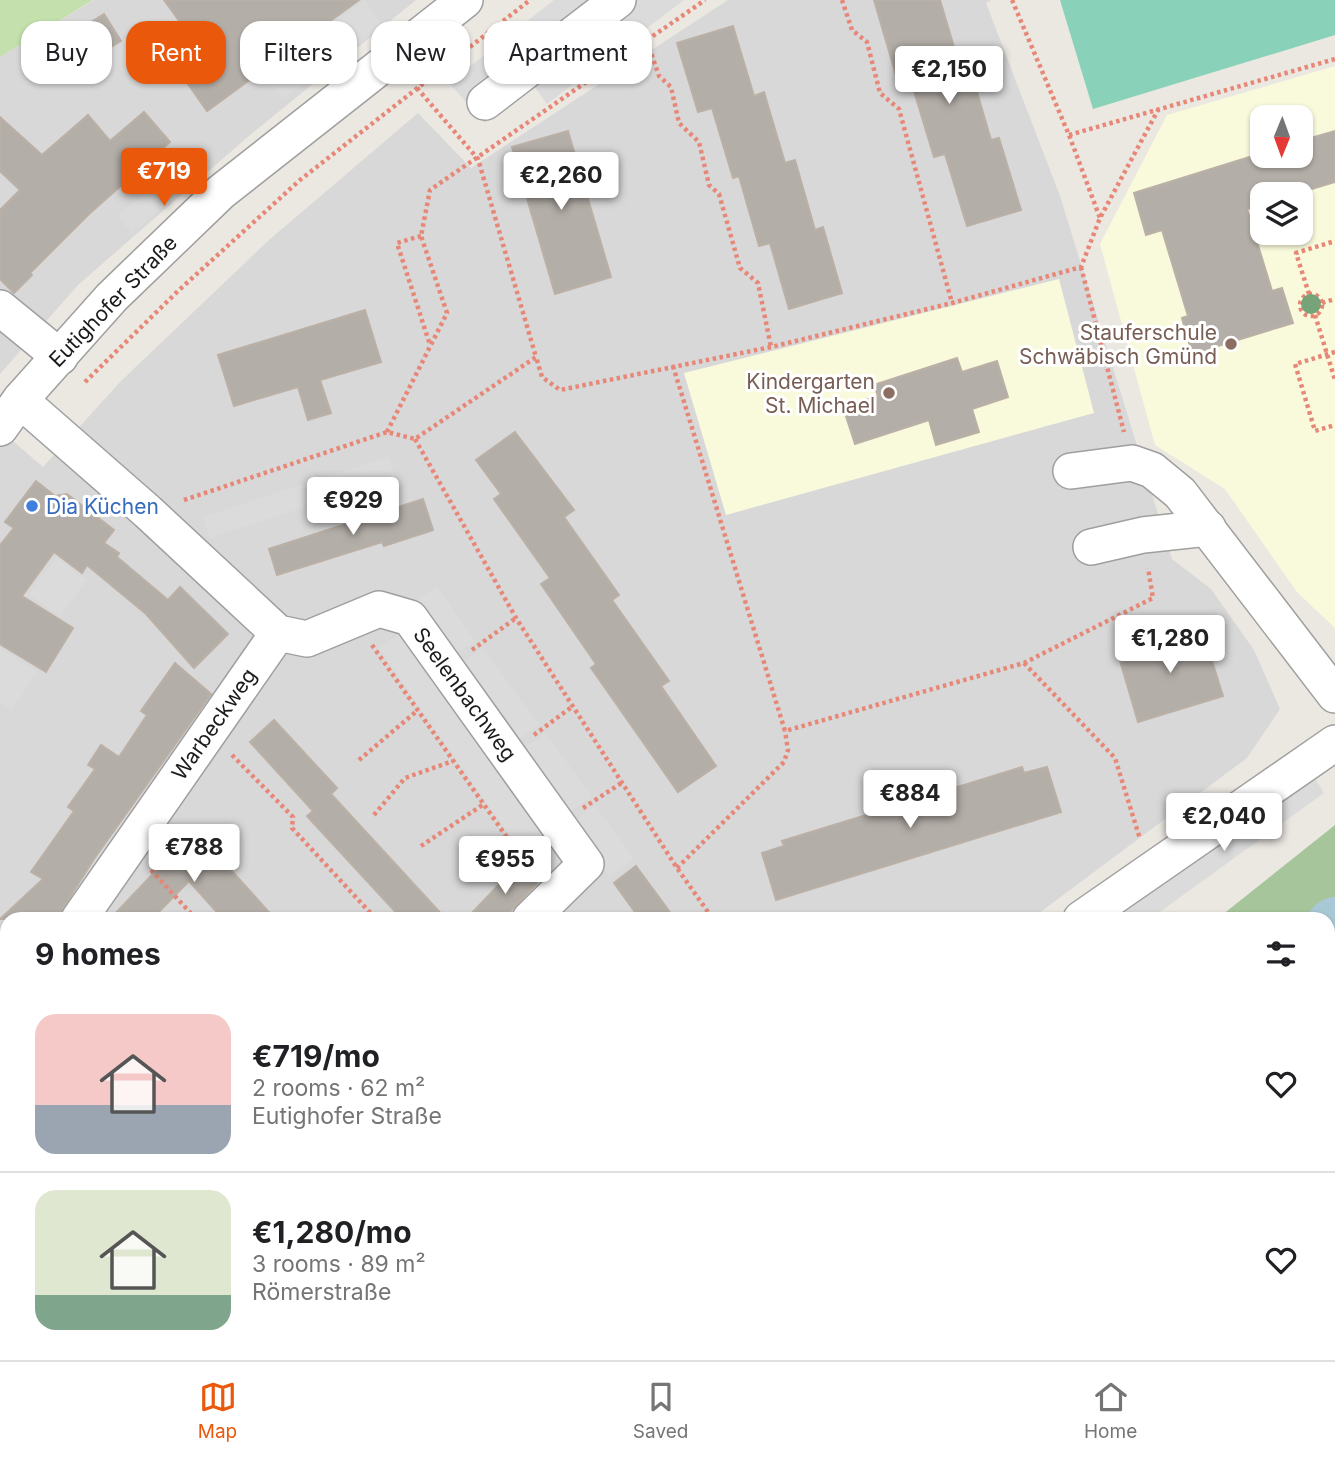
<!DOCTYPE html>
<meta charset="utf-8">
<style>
body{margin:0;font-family:Inter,sans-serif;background:#f2f2f2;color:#202124;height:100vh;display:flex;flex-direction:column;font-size:26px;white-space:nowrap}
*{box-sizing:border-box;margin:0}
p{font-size:23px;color:#757577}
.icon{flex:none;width:38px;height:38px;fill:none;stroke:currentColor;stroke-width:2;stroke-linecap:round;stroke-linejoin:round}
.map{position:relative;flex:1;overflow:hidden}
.details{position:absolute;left:0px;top:912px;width:1335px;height:450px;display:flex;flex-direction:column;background:#fff;border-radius:21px 21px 0 0;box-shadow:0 2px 5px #0004}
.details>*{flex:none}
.banner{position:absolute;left:21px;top:21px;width:700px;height:63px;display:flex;gap:14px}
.needle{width:46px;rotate:181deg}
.tools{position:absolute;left:1250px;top:105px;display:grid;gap:14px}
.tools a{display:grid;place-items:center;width:63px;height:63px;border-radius:14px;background:#fff;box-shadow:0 2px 5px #0004;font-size:35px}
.price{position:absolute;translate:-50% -60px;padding:0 16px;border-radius:7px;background:#fff;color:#222;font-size:23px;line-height:46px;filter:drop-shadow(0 2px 4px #0008)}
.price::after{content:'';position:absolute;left:50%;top:42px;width:21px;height:16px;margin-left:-10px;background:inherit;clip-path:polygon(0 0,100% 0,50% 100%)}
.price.on{background:#ea580c;color:#fff}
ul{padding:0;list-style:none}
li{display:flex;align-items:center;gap:21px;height:175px;padding:0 35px}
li+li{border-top:2px solid #e0e0e0}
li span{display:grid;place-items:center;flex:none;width:196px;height:140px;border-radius:21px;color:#555}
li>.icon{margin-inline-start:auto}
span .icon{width:84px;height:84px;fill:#fffc;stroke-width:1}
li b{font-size:30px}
h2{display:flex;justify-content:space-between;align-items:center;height:84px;padding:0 35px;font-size:30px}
.pill{padding:0 24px;border-radius:21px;background:#fff;box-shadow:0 2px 5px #0004;font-size:24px;line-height:63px}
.pill.on{background:#ea580c;color:#fff}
.menu{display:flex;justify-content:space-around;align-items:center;height:98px;border-top:2px solid #e0e0e0;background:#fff;font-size:19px;color:#757577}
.menu a{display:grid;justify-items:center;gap:4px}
.menu .on{color:#ea580c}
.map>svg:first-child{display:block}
</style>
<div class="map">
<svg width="1335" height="1360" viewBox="0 0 1335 1360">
<rect width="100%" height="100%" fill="#ebe8e2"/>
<g fill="#d9d8d8">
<path d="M94 0H416L250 135 78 285 0 374V57Z"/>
<path d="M728 0H991L986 3 1060 196 1172 559 1211 589 1254 650 1280 709 1247 758 1031 919H7V1354L410 1355 402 1360H0V430L43 467 121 381 269 240 418 113 471 168Z"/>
</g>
<path fill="#ead4d2" d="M1335 1324V1360H1258L1269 1355 1328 1354V1327Z"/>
<g fill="#f9fadc" fill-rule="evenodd">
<path d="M1335 66V628L1297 592 1225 489 1155 445 1100 244 1167 115ZM1262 117H1300V156H1262ZM1262 194H1300V233H1262Z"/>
<path d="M1059 279 1094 413 726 515 684 373Z"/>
</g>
<path fill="#c4e0ad" d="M0 0H93L0 57Z"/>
<g fill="#a6c59b">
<path d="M1335 825V1184L1328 1187V919H1217Z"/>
<path d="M535 1354H966V1355L954 1360H526Z"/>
</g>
<path fill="#89d1b8" d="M1060 0H1335V35L1093 109Z"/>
<g fill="#dbdbdb">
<path d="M365 0 383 26 283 99 264 74Z"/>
<path d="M554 0H684L547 104 534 86 485 123 449 83Z"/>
<path d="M183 163 197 180 132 233 117 216Z"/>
<path d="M389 457 395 478 334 497 328 476Z"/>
<path d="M315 480 322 501 210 538 203 517Z"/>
<path d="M56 557 87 580 60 617 29 594Z"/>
<path d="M437 586 475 641 449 658 412 603Z"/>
<path d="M408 628 558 841 528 862 379 648Z"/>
<path d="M0 648 37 672 12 710 0 702Z"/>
<path d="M482 648 539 724 513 744 456 667Z"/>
<path d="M546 733 592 797 566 814 521 750Z"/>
<path d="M1311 772 1324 793 1150 919H1108Z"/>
<path d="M595 805 634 859 610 877 571 823Z"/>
</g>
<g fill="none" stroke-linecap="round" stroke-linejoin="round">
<g stroke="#a7c8d4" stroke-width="56">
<path d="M1328 933 1335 925"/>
<path d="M810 1360 820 1354"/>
</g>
</g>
<g fill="#b4aea8" stroke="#bbb0a6" stroke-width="2">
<path d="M164 0H359L207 111 174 64 198 47Z"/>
<path d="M874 0H940L959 64 968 61 991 140 999 138 1021 210 967 226 945 154 934 157 910 78 898 82Z"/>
<path d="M104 14 121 41 80 66 63 39Z"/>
<path d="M733 26 754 96 764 92 785 163 795 160 815 230 823 227 842 293 789 309 770 243 759 246 739 176 733 178 712 108 698 112 677 43Z"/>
<path d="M144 112 170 142 88 215 30 273 32 275 14 293 0 279V210L20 190 0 171V117L42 155 88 115 110 141Z"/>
<path d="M568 131 611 277 555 294 512 147Z"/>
<path d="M1335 131V182L1295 194H1262V205L1247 209 1272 291 1282 288 1293 323 1192 354 1182 318 1188 316 1162 230 1146 235 1134 193 1262 153V156H1300V141Z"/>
<path d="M365 310 381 362 320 380 331 413 308 420 298 387 234 406 218 355Z"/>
<path d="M957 358 962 372 997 361 1008 397 972 409 979 432 936 445 929 420 855 444 843 407 878 396 874 385Z"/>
<path d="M515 432 574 510 564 517 619 595 612 600 669 681 661 686 716 766 678 792 591 668 596 664 541 584 550 578 494 499 501 494 476 460Z"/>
<path d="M36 481 55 496 67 494 114 530 104 543 119 553 117 557 168 600 180 587 228 634 194 668 146 614 87 565 82 573 54 552 22 596 73 628 46 672 0 644V545L14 528 5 522Z"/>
<path d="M423 499 433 530 384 546 382 542 277 575 269 549Z"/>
<path d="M1202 629 1223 696 1138 722 1118 654Z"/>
<path d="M175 663 211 694 94 859 56 919H0L43 879 31 872 74 811 68 807 95 769 88 765 101 745 119 757 147 715 141 711Z"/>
<path d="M274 720 337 788 331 794 446 919H402L307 816 313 811 250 742Z"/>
<path d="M1022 767 1024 773 1047 767 1061 812 776 900 762 853 784 846 782 841Z"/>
<path d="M192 827 249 890 275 919H223L189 881 152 919H110L168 858 163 852Z"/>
<path d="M518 865 537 883 503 919H466Z"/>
<path d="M636 866 675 919H640L614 883Z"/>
</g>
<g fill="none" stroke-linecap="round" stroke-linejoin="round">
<g stroke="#9f9f9f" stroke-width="38">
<g id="minor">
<path d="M485 102 618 0"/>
<path d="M0 308 60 357"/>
<path d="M20 400 148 512 278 633 307 639 379 609 410 618 586 864 530 919"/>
<path d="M0 428 20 400 112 297 221 192 465 0"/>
<path d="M1071 471 1132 463 1152 470 1180 493 1335 695"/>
<path d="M1091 547 1143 535 1208 528"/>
<path d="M79 919 278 633"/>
<path d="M1081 919 1335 743"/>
<path d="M0 996 7 998"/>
<path d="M0 1249 7 1242"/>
<path d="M270 1354 274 1360"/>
<path d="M438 1360 447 1354"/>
</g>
</g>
<g stroke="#bf3962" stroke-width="42">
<g id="highway">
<path d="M1328 1227 1335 1223"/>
<path d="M1328 1286 1335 1283"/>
<path d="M1044 1360 1056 1354"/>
<path d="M1166 1360 1178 1354"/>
</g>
</g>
<g stroke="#e78777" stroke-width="4.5" stroke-dasharray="3.5 3.5" stroke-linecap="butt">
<path d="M842 0 852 30 867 42 880 93 899 109 952 303"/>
<path d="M1012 0 1069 135 1100 218"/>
<path d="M647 41 659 76 671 87 679 123 699 142 709 185 719 194 740 268 758 283 771 347"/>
<path d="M417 88 478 159 536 357"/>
<path d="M1069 135 1335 59"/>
<path d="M421 236 397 243 430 345"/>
<path d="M1081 267 1124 432"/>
<path d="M1309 294 1296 253 1335 241"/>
<circle cx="1311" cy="305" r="11"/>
<path d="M1322 303 1335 299"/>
<path d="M1315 315 1335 380"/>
<path d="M1335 352 1295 364 1315 431 1335 425"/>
<path d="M673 366 785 731 1024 663 1153 598 1148 568"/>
<path d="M85 382 178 291 300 180 530 0"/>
<path d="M387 432 447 313 421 236 430 190 705 0"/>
<path d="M415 439 516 618 677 868 713 919"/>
<path d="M184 500 387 432 415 439 536 357 542 377 560 390 771 347 952 303 1081 267 1100 218 1158 110"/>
<path d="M372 645 532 873"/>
<path d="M472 650 516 618"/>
<path d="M1024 663 1115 758 1140 839"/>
<path d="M534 735 573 706"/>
<path d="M232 755 293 817 292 828 376 919"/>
<path d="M359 760 418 710"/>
<path d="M583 808 623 782"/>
<path d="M374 815 405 778 453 761"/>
<path d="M421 846 484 804"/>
<path d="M677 868 784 762 788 750 785 731"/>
<path d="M151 870 196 919"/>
</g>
<use href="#minor" stroke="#fff" stroke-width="35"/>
<use href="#highway" stroke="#da929c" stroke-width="38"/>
</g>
<circle fill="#77a378" cx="1311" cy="304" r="10"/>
<g fill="#8d6e63" stroke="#fff" stroke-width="2.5">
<circle cx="1231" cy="344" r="7"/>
<circle cx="889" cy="393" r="7"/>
</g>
<circle fill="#3f7fe0" stroke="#fff" stroke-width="2.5" cx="32" cy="506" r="7"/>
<g text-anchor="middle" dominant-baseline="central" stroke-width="6" stroke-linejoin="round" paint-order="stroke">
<g font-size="21" fill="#1b1b1b" stroke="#fff">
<text transform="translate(113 301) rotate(-46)">Eutighofer Straße</text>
<text transform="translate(465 694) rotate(54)">Seelenbachweg</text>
<text transform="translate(214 724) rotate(-55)">Warbeckweg</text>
</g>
<g font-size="21" fill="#785e54" stroke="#fff" text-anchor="end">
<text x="1217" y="332">Stauferschule<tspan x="1217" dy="24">Schwäbisch Gmünd</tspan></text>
<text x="875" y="381">Kindergarten<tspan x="875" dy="24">St. Michael</tspan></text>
</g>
<g font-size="21" fill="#366cbe" stroke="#fff" text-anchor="start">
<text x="46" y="506">Dia Küchen</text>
</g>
</g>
</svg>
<div class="tools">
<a><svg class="needle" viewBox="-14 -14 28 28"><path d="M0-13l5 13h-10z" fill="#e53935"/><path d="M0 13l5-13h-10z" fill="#757577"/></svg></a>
<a><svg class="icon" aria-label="layers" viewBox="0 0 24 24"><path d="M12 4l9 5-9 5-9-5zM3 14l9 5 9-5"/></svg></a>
</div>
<b class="price" style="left:949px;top:106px">€2,150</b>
<b class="price on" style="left:164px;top:208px">€719</b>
<b class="price" style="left:561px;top:212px">€2,260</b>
<b class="price" style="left:353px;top:537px">€929</b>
<b class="price" style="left:1170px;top:675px">€1,280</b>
<b class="price" style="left:910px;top:830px">€884</b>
<b class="price" style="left:1224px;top:853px">€2,040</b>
<b class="price" style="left:194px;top:884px">€788</b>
<b class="price" style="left:505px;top:896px">€955</b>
<div class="banner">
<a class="pill">Buy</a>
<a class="pill on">Rent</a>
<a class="pill">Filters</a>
<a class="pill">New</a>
<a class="pill">Apartment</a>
</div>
<section class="details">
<h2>9 homes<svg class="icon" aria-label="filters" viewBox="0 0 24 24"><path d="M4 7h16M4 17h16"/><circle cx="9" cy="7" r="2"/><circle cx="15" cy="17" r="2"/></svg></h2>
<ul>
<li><span style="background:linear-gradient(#f6c9c9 65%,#9aa5b1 0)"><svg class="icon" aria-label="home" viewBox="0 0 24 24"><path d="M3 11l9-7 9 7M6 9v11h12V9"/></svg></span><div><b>€719/mo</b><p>2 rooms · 62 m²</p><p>Eutighofer Straße</p></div><svg class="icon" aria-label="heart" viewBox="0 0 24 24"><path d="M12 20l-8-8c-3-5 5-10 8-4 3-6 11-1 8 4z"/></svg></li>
<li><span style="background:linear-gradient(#dfe7d0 75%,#7fa58c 0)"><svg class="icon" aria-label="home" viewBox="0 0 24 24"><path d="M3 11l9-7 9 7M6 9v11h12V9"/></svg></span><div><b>€1,280/mo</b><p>3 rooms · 89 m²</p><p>Römerstraße</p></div><svg class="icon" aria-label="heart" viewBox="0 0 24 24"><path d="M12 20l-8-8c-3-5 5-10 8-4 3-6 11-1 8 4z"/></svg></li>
</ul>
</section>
</div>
<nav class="menu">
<a class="on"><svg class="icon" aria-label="map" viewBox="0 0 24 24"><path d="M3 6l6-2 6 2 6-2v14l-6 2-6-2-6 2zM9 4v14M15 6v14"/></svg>Map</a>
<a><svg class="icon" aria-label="saved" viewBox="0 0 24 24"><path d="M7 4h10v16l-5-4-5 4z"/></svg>Saved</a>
<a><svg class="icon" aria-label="home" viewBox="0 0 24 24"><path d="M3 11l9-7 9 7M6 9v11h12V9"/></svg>Home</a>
</nav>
